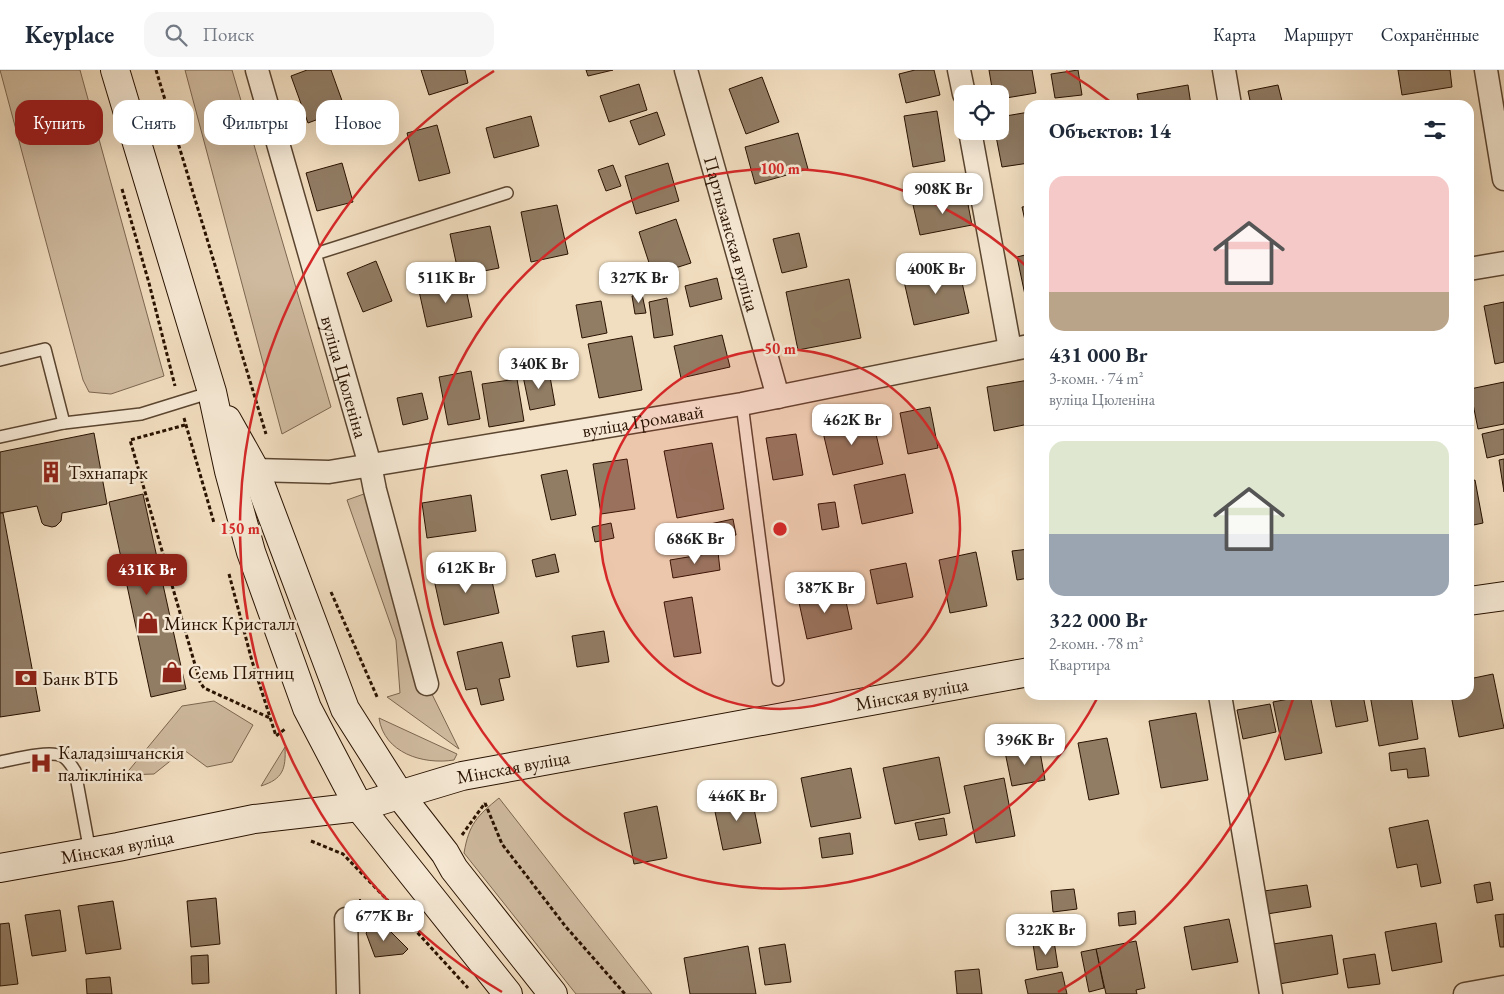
<!DOCTYPE html>
<html lang="ru">
<meta charset="utf-8">
<style>
body{margin:0;font-family:"EB Garamond",serif;background:#f6f6f7;color:#1f2937;height:100vh;display:flex;flex-direction:column;font-size:19px;white-space:nowrap}
*{box-sizing:border-box;margin:0}
p{font-size:16px;color:#747a83}
.icon{flex:none;width:28px;height:28px;fill:none;stroke:currentColor;stroke-width:2;stroke-linecap:round;stroke-linejoin:round}
.map{position:relative;flex:1;overflow:hidden}
.panel{position:absolute;left:1024px;top:30px;width:450px;height:600px;display:flex;flex-direction:column;background:#fff;border-radius:15px;box-shadow:0 5px 20px #0002}
.panel>*{flex:none}
.guide{position:absolute;left:15px;top:30px;width:475px;height:45px;display:flex;gap:10px}
.buttons{position:absolute;left:954px;top:15px;display:grid;gap:10px}
.buttons a{display:grid;place-items:center;width:55px;height:55px;border-radius:10px;background:#fff;box-shadow:0 5px 20px #0002;font-size:25px}
.price{position:absolute;translate:-50% -42px;padding:0 11px;border-radius:10px;background:#fff;color:#222;font-size:16px;line-height:32px;filter:drop-shadow(0 1px 2px #0008)}
.price::after{content:'';position:absolute;left:50%;top:30px;width:15px;height:11px;margin-left:-8px;background:inherit;clip-path:polygon(0 0,100% 0,50% 100%)}
.price.on{background:#8f2418;color:#fff}
ul{padding:0;list-style:none}
li{display:grid;align-content:center;gap:10px;height:265px;padding:0 25px}
li+li{border-top:1px solid #e0e1e3}
li span{display:grid;place-items:center;height:155px;border-radius:15px;color:#555}
li>.icon{margin-inline-start:auto}
span .icon{width:90px;height:90px;fill:#fffc;stroke-width:1}
li b{font-size:21px}
h2{display:flex;justify-content:space-between;align-items:center;height:60px;padding:0 25px;font-size:21px}
.tag{padding:0 18px;border-radius:15px;background:#fff;box-shadow:0 5px 20px #0002;font-size:18px;line-height:45px}
.tag.on{background:#8f2418;color:#fff}
header{display:flex;align-items:center;gap:30px;box-sizing:border-box;height:70px;padding:0 25px;background:#fff;border-bottom:1px solid #e0e1e3}
header strong{font-size:24px}
nav{display:flex;gap:28px;margin-inline-start:auto;font-size:18px}
.search{width:350px;height:45px;background:#f6f6f7;display:flex;align-items:center;gap:12px;box-sizing:border-box;padding:0 18px;border-radius:15px;color:#747a83;font-size:19px}
.map>svg:first-child{display:block}
</style>
<header>
<strong>Keyplace</strong>
<div class="search"><svg class="icon" aria-label="search" viewBox="0 0 24 24"><circle cx="10" cy="10" r="6"/><path d="M15 15l6 6"/></svg>Поиск</div>
<nav><a>Карта</a><a>Маршрут</a><a>Сохранённые</a></nav>
</header>
<div class="map">
<svg width="1504" height="924" viewBox="0 0 1504 924">
<rect width="100%" height="100%" fill="#f1ddbf"/>
<filter id="stains"><feTurbulence type="fractalNoise" baseFrequency=".004" numOctaves="4"/><feColorMatrix values="0 0 0 0 .2 0 0 0 0 .09 0 0 0 0 .02 0 0 0 .5 -.17"/></filter>
<radialGradient id="worn" r=".72"><stop offset=".6" stop-color="#630" stop-opacity="0"/><stop offset="1" stop-color="#630" stop-opacity=".3"/></radialGradient>
<g fill="#cfba9f" stroke="#7c6650">
<path d="M0 0H80L164 306 111 324 89 322 83 310Z"/>
<path d="M185 0H232L331 337 282 364Z"/>
<path d="M375 420 427 614 459 679 387 627 400 623 396 570 347 430Z"/>
<path d="M214 631 253 655 232 692 207 697 184 680 154 704 125 705 182 636Z"/>
<path d="M379 648 457 684 454 690C423 695 384 683 379 648Z"/>
<path d="M285 677C286 699 283 709 261 716Z"/>
<path d="M499 728 652 924H576L464 783C469 754 477 746 499 728Z"/>
</g>
<g fill="#917c64" stroke="#291201">
<path d="M307 0H331L345 39 308 53 291 6Z"/>
<path d="M421 0H465L468 13 429 25Z"/>
<path d="M586 0H613L588 6Z"/>
<path d="M915 0H934L940 25 906 33 899 4Z"/>
<path d="M989 0H1032L1036 23 1000 29V24H993Z"/>
<path d="M1078 0 1082 25 1055 28 1051 4Z"/>
<path d="M1398 0H1450L1452 17 1402 25Z"/>
<path d="M762 7 779 52 746 64 729 19Z"/>
<path d="M639 14 647 40 609 52 600 26Z"/>
<path d="M1188 15 1191 35H1139L1137 24Z"/>
<path d="M1278 15 1283 35H1251L1248 21Z"/>
<path d="M1086 32V35H1063Z"/>
<path d="M937 41 945 91 913 97 904 46Z"/>
<path d="M657 42 665 65 639 75 630 51Z"/>
<path d="M1029 42V93L1002 97 995 61H1000V47Z"/>
<path d="M531 46 539 76 494 88 486 58Z"/>
<path d="M437 55 450 103 419 111 407 63Z"/>
<path d="M798 63 808 99 755 114 745 77Z"/>
<path d="M342 93 353 132 317 141 306 103Z"/>
<path d="M668 93 679 131 636 144 625 106Z"/>
<path d="M613 95 621 116 606 121 598 100Z"/>
<path d="M966 124 972 155 920 165 913 135Z"/>
<path d="M557 135 568 184 531 192 521 142Z"/>
<path d="M1029 136V169L1022 137Z"/>
<path d="M676 149 691 193 653 205 639 162Z"/>
<path d="M490 156 499 198 459 206 450 164Z"/>
<path d="M799 163 807 197 782 203 773 169Z"/>
<path d="M1029 184V224L1025 225 1017 187Z"/>
<path d="M376 191 392 231 363 242 347 203Z"/>
<path d="M958 195 969 243 914 255 903 207Z"/>
<path d="M717 208 722 229 690 237 685 216Z"/>
<path d="M849 209 861 268 798 280 786 222Z"/>
<path d="M464 210 472 247 427 257 419 221Z"/>
<path d="M642 224 646 243 635 244 632 226Z"/>
<path d="M667 228 673 265 654 268 649 232Z"/>
<path d="M601 231 607 263 582 268 576 235Z"/>
<path d="M1504 232V292L1495 294 1484 236Z"/>
<path d="M722 265 730 297 681 308 674 276Z"/>
<path d="M632 266 642 320 599 328 588 274Z"/>
<path d="M471 301 480 349 448 355 439 307Z"/>
<path d="M549 301 555 335 530 340 523 306Z"/>
<path d="M517 309 524 351 489 357 482 314Z"/>
<path d="M1029 310V354L994 361 987 317Z"/>
<path d="M1504 312V354L1478 359 1470 319Z"/>
<path d="M422 323 428 349 403 355 397 328Z"/>
<path d="M930 337 938 378 908 384 900 343Z"/>
<path d="M872 347 883 394 833 405 822 358Z"/>
<path d="M1504 359V384L1487 388 1482 364Z"/>
<path d="M94 363 107 434 62 443 61 451 56 456 52 457 44 455 42 453 37 436 0 443V382Z"/>
<path d="M796 364 803 405 773 410 766 368Z"/>
<path d="M712 373 724 439 677 448 664 381Z"/>
<path d="M627 389 635 439 601 444 593 394Z"/>
<path d="M1504 389V422L1499 390Z"/>
<path d="M567 400 576 445 551 450 541 405Z"/>
<path d="M905 404 913 443 862 454 854 415Z"/>
<path d="M1475 410 1483 453 1469 456V412Z"/>
<path d="M143 424 186 619 151 627 109 432Z"/>
<path d="M471 425 476 461 427 468 422 433Z"/>
<path d="M835 432 839 457 822 460 818 434Z"/>
<path d="M0 443H3L40 641 0 647Z"/>
<path d="M733 449 736 465 713 469 710 454Z"/>
<path d="M611 453 614 468 595 472 592 457Z"/>
<path d="M1029 479V508L1017 510 1012 481Z"/>
<path d="M718 482 720 500 673 508 670 490Z"/>
<path d="M976 482 987 536 950 543 939 490Z"/>
<path d="M555 484 559 502 536 507 532 490Z"/>
<path d="M488 493 499 543 444 555 433 505Z"/>
<path d="M906 493 913 527 877 534 870 500Z"/>
<path d="M843 518 852 559 807 569 798 528Z"/>
<path d="M692 527 701 583 674 587 664 532Z"/>
<path d="M604 561 609 592 577 597 572 566Z"/>
<path d="M502 572 510 607 499 609 504 630 481 635 477 618 466 620 457 582Z"/>
<path d="M1493 604 1504 658 1459 667 1451 625H1469V609Z"/>
<path d="M1310 625 1322 683 1285 690 1273 632Z"/>
<path d="M1336 625H1363L1368 651 1336 657 1330 626Z"/>
<path d="M1370 625H1411L1418 669 1379 676Z"/>
<path d="M1270 634 1276 662 1243 669 1237 640Z"/>
<path d="M1196 643 1208 710 1161 718 1149 651Z"/>
<path d="M1107 668 1119 724 1089 730 1078 673Z"/>
<path d="M1039 676 1045 710 1012 716 1005 682Z"/>
<path d="M1425 678 1429 706 1408 708 1407 699 1391 701 1389 683Z"/>
<path d="M939 687 950 743 895 754 883 698Z"/>
<path d="M851 698 861 748 811 757 801 708Z"/>
<path d="M1004 708 1015 766 976 773 964 716Z"/>
<path d="M751 724 761 773 723 780 713 732Z"/>
<path d="M657 736 667 788 634 794 624 743Z"/>
<path d="M944 748 947 765 919 770 915 753Z"/>
<path d="M1428 750 1441 813 1421 817 1417 794 1397 798 1389 758Z"/>
<path d="M850 763 853 784 822 788 819 768Z"/>
<path d="M1490 812 1493 830 1477 833 1474 815Z"/>
<path d="M1307 815 1311 837 1267 844 1264 821Z"/>
<path d="M1074 819 1077 839 1053 842 1051 821Z"/>
<path d="M216 828 220 874 191 877 187 831Z"/>
<path d="M360 829 377 847 366 857 350 839Z"/>
<path d="M113 831 121 879 86 884 78 836Z"/>
<path d="M60 840 66 881 32 886 25 845Z"/>
<path d="M1135 841 1136 854 1119 856 1118 843Z"/>
<path d="M1504 844V877H1500L1495 845Z"/>
<path d="M1229 849 1238 892 1192 900 1184 857Z"/>
<path d="M379 850 408 879 403 884 375 887 366 863Z"/>
<path d="M9 853 18 914 0 916V854Z"/>
<path d="M1436 853 1442 892 1392 901 1385 862Z"/>
<path d="M1332 865 1338 904 1279 914 1273 874Z"/>
<path d="M1054 871 1058 897 1037 900 1033 874Z"/>
<path d="M1136 871 1145 918 1136 920 1137 924H1106L1096 879Z"/>
<path d="M785 874 791 912 765 915 759 878Z"/>
<path d="M748 876 756 924H690L684 888Z"/>
<path d="M1096 879 1104 918 1089 922 1081 882Z"/>
<path d="M1375 884 1380 914 1348 918 1343 889Z"/>
<path d="M208 885 209 913 192 914 191 886Z"/>
<path d="M979 899 982 924H957L955 901Z"/>
<path d="M1062 902 1067 924H1028L1025 910Z"/>
<path d="M110 907 112 924H87L86 909Z"/>
</g>
<g fill="none" stroke-linecap="round" stroke-linejoin="round">
<g stroke="#5b4530" stroke-width="14">
<g id="lane">
<path d="M309 186 507 123"/>
<path d="M0 290 45 279 64 353 141 344 212 322"/>
<path d="M742 334 778 610"/>
<path d="M0 367 64 353"/>
<path d="M0 692C15 689 49 680 62 686 68 689 71 695 75 701L90 782"/>
</g>
</g>
<g stroke="#5b4530" stroke-width="25">
<g id="street">
<path id="s1" d="M257 0 370 395 375 420 427 614"/>
<path id="s2" d="M686 0 778 327"/>
<path d="M959 0 964 24"/>
<path d="M1224 0 1230 35"/>
<path d="M1486 0 1504 109"/>
<path d="M970 61 1010 279"/>
<path d="M1469 199 1504 193"/>
<path id="s3" d="M255 400 329 402 742 334 1029 276"/>
<path d="M1220 625 1271 924"/>
<path d="M346 849 348 924"/>
<path d="M1465 924 1504 917"/>
</g>
</g>
<g stroke="#291201" stroke-width="30">
<g id="secondary">
<path d="M115 0 212 322 229 401 251 482 307 638 359 737 508 924"/>
<path d="M227 350 255 400 345 639 399 724 445 783 454 799 553 924"/>
<path d="M1469 531 1504 526"/>
<path id="s4" d="M0 798 118 777 254 749 359 737 462 706 1029 602"/>
</g>
</g>
<g stroke="#291201" stroke-width="3" stroke-dasharray="4 2.5" stroke-linecap="butt">
<path d="M156 0 266 364"/>
<path d="M122 119 149 213 175 316"/>
<path d="M184 348 214 453"/>
<path d="M185 355 130 370 200 612 204 618 270 648"/>
<path d="M229 504 252 591 276 666 285 659"/>
<path d="M331 522 378 629"/>
<path d="M485 733 502 774 566 857 625 924"/>
<path d="M462 765 485 733"/>
<path d="M311 771 343 784 394 837 468 918"/>
</g>
<use href="#lane" stroke="#f6e9d5" stroke-width="11"/>
<use href="#street" stroke="#f6e9d5" stroke-width="22"/>
<use href="#secondary" stroke="#f6e9d5" stroke-width="28"/>
</g>
<circle cx="780" cy="459" r="180" fill="#d62828" fill-opacity=".12"/>
<g fill="none" stroke="#d62828" stroke-width="2.5">
<circle cx="780" cy="459" r="180"/>
<path d="M1099 625A360 360 0 1 1 1028 198"/>
<path d="M1294 626A540 540 0 0 1 1058 922M502 922A540 540 0 0 1 494 1M1066 1A540 540 0 0 1 1112 33"/>
</g>
<defs>
<g id="building-bare" transform="scale(1.725)"><path d="M-4-6H4V6H1V3H-1V6H-4ZM-2.5-4.3h1.7v1.8h-1.7ZM.8-4.3h1.7v1.8H.8ZM-2.5-1h1.7V.8h-1.7ZM.8-1h1.7V.8H.8Z" fill="#8f2418" stroke="#f6e9d5" stroke-width="2.5" paint-order="stroke"/></g>
<g id="shop-bare" transform="scale(1.725)"><path d="M-5-2.5h2.3a2.7 3.5 0 0 1 5.4 0H5L5.5 6h-11ZM-1.5-2.5h3a1.5 2.3 0 0 0-3 0Z" fill="#8f2418" stroke="#f6e9d5" stroke-width="2.5" paint-order="stroke"/></g>
<g id="bank-bare" transform="scale(1.725)"><path d="M-6-4H6V4H-6ZM0-2.3a2.3 2.3 0 1 0 0 4.6a2.3 2.3 0 1 0 0-4.6Z" fill="#8f2418" stroke="#f6e9d5" stroke-width="2.5" paint-order="stroke"/></g>
<g id="hospital-bare" transform="scale(1.725)"><path d="M-5-5h3v3.5h4V-5h3V5h-3V1.5h-4V5h-3Z" fill="#8f2418" stroke="#f6e9d5" stroke-width="2.5" paint-order="stroke"/></g>
</defs>
<g fill-rule="evenodd">
<use href="#building-bare" x="51" y="402"/>
<use href="#shop-bare" x="148" y="553"/>
<use href="#shop-bare" x="172" y="602"/>
<use href="#bank-bare" x="26" y="608"/>
<use href="#hospital-bare" x="41" y="693"/>
</g>
<g text-anchor="middle" dominant-baseline="central" stroke-width="5" stroke-linejoin="round" paint-order="stroke">
<g font-size="19" fill="#291201" stroke="#f6e9d5">
<text stroke="none"><textPath href="#s2" startOffset="170">Партызанская вуліца</textPath></text>
<text stroke="none"><textPath href="#s1" startOffset="319">вуліца Цюленіна</textPath></text>
<text stroke="none"><textPath href="#s3" startOffset="392">вуліца Громавай</textPath></text>
<text stroke="none"><textPath href="#s4" startOffset="929">Мінская вуліца</textPath></text>
<text stroke="none"><textPath href="#s4" startOffset="524">Мінская вуліца</textPath></text>
<text stroke="none"><textPath href="#s4" startOffset="119">Мінская вуліца</textPath></text>
</g>
<g font-size="19" fill="#291201" stroke="#f6e9d5" text-anchor="start">
<text x="68" y="402">Тэхнапарк</text>
<text x="164" y="553">Минск Кристалл</text>
<text x="188" y="602">Семь Пятниц</text>
<text x="42" y="608">Банк ВТБ</text>
<text x="58" y="682">Каладзішчанскія<tspan x="58" dy="22">паліклініка</tspan></text>
</g>
</g>
<circle cx="780" cy="459" r="8" fill="#d62828" stroke="#f6e9d5" stroke-width="2.5"/>
<g font-size="15" text-anchor="middle" font-weight="bold" fill="#d62828" stroke="#f6e9d5" stroke-width="5" stroke-linejoin="round" paint-order="stroke">
<text x="780" y="104">100 m</text>
<text x="780" y="284">50 m</text>
<text x="240" y="464">150 m</text>
</g>
<rect width="100%" height="100%" filter="url(#stains)"/>
<rect width="100%" height="100%" fill="url(#worn)"/>
</svg>
<div class="buttons">
<a><svg class="icon" aria-label="locate" viewBox="0 0 24 24"><circle cx="12" cy="12" r="6"/><path d="M12 2v4M12 18v4M2 12h4M18 12h4"/></svg></a>
</div>
<b class="price" style="left:943px;top:145px">908K Br</b>
<b class="price" style="left:936px;top:225px">400K Br</b>
<b class="price" style="left:446px;top:234px">511K Br</b>
<b class="price" style="left:639px;top:234px">327K Br</b>
<b class="price" style="left:539px;top:320px">340K Br</b>
<b class="price" style="left:852px;top:376px">462K Br</b>
<b class="price" style="left:695px;top:495px">686K Br</b>
<b class="price" style="left:466px;top:524px">612K Br</b>
<b class="price on" style="left:147px;top:526px">431K Br</b>
<b class="price" style="left:825px;top:544px">387K Br</b>
<b class="price" style="left:1025px;top:696px">396K Br</b>
<b class="price" style="left:737px;top:752px">446K Br</b>
<b class="price" style="left:384px;top:872px">677K Br</b>
<b class="price" style="left:1046px;top:886px">322K Br</b>
<div class="guide">
<a class="tag on">Купить</a>
<a class="tag">Снять</a>
<a class="tag">Фильтры</a>
<a class="tag">Новое</a>
</div>
<section class="panel">
<h2>Объектов: 14<svg class="icon" aria-label="filters" viewBox="0 0 24 24"><path d="M4 7h16M4 17h16"/><circle cx="9" cy="7" r="2"/><circle cx="15" cy="17" r="2"/></svg></h2>
<ul>
<li><span style="background:linear-gradient(#f6c9c9 75%,#b9a48a 0)"><svg class="icon" aria-label="home" viewBox="0 0 24 24"><path d="M3 11l9-7 9 7M6 9v11h12V9"/></svg></span><div><b>431 000 Br</b><p>3-комн. · 74 m²</p><p>вуліца Цюленіна</p></div></li>
<li><span style="background:linear-gradient(#dfe7d0 60%,#9aa5b1 0)"><svg class="icon" aria-label="home" viewBox="0 0 24 24"><path d="M3 11l9-7 9 7M6 9v11h12V9"/></svg></span><div><b>322 000 Br</b><p>2-комн. · 78 m²</p><p>Квартира</p></div></li>
</ul>
</section>
</div>
